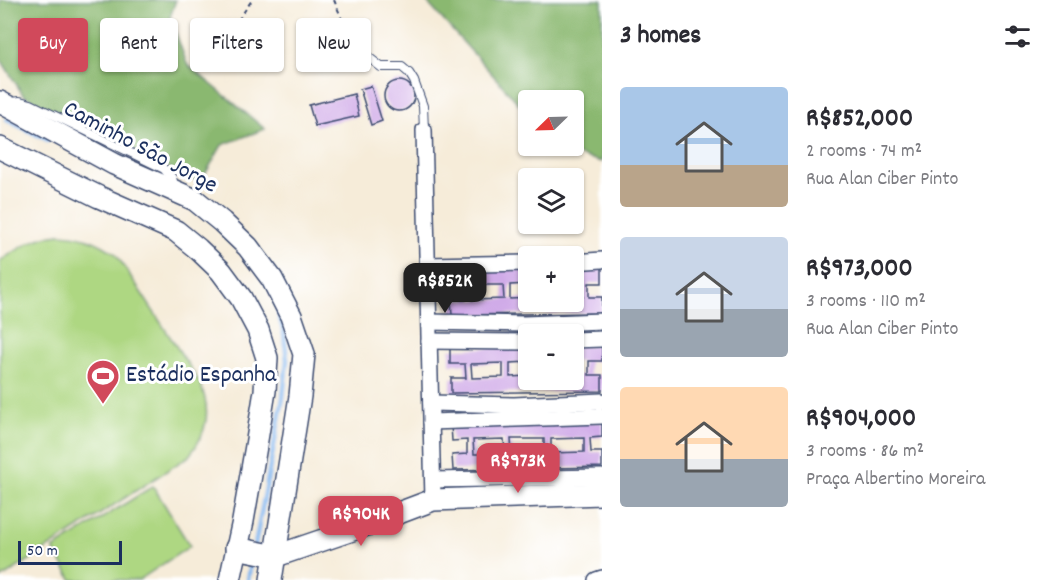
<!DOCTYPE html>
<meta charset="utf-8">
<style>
body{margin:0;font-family:Dekko,sans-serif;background:#f2f2f3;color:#2b2b33;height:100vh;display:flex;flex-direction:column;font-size:22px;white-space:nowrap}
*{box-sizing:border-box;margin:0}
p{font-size:20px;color:#7c7c81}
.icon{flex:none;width:33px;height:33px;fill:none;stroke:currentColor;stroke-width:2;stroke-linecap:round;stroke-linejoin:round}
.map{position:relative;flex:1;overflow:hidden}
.sheet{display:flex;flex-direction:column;background:#fff;width:450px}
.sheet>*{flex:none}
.top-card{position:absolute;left:18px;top:18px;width:494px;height:54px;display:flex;gap:12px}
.needle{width:39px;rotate:247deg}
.tools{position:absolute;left:518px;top:90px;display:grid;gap:12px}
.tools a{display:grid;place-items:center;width:66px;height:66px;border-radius:6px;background:#fff;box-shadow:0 2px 4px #0004;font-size:30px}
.scale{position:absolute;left:18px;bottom:15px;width:104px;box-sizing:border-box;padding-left:6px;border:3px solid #1b2f5e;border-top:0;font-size:16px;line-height:21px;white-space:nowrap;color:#1b2f5e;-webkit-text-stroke:4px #fff;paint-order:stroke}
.price{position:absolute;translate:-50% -51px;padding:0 14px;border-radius:12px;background:#d1495b;color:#fff;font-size:20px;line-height:39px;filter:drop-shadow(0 2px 3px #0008)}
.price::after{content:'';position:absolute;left:50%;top:36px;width:18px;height:14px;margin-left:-9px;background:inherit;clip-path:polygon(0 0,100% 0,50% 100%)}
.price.current{background:#222;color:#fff}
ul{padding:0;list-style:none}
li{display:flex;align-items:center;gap:18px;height:150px;padding:0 18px}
li span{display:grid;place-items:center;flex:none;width:168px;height:120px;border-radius:6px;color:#555}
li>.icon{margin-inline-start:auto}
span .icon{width:72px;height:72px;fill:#fffc;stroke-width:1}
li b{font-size:26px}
h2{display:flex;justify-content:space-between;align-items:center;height:72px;padding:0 18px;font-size:26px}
.pill{padding:0 21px;border-radius:6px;background:#fff;box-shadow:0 2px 4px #0004;font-size:21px;line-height:54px}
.pill.current{background:#d1495b;color:#fff}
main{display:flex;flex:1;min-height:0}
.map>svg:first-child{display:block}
</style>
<main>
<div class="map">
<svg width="602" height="580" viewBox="0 0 602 580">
<rect width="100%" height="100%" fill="#fff"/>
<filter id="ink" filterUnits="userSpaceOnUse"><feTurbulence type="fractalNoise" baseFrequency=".0167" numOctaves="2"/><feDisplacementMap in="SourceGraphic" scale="12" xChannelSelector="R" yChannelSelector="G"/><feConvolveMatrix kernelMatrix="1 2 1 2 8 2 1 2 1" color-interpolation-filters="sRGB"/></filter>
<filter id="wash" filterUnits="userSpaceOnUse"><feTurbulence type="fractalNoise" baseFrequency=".008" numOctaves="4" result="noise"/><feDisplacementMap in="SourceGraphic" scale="24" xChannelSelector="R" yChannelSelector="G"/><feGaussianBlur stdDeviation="1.35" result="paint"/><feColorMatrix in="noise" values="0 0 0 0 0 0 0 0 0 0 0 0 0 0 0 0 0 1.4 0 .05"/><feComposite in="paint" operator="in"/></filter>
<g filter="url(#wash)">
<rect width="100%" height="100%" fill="#f6ecd9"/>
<g fill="#aed782" stroke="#648370" stroke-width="1.5">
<path d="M60 234C82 235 98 241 116 254L199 381C212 410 208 433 188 457L0 579V261C22 247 33 237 60 234Z"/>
<path d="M153 486 190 546 139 580H72L53 549Z"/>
</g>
<g fill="#8ab870" stroke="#527467" stroke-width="1.5">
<path d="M0 0H176L170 17 187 64 265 129 222 145 200 183 23 95 0 58Z"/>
<path d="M425 0H602V162L561 150 556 146H573V100H528V114Z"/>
</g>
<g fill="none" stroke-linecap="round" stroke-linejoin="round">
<g stroke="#81b7f0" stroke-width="4.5">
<path d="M7 120 48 140"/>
<path d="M255 545 283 398 287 360 284 334 278 311"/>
<path d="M248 580 252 556"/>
</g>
</g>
<g id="blocks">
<g fill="#d0abe8" fill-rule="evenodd">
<circle cx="399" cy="96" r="15"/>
<path d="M371 86 382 121 371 125 360 89Z"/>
<path d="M354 94 359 116 315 126 309 105Z"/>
<path d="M573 268H602V283H589V297H602V313L452 315 451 300H466L465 286H451L450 271 528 269V284L510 285V299L528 298V302H573V297H583L582 283H573ZM472 285H503L504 299 472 300Z"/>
<path d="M573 346H602V361H589V375H602V391L451 393V378H466L465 364H450V349L528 347V362L510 363V377L528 376V380H573V375H583L582 361H573ZM503 363V377L472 378 471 364Z"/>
<path d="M602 422V437L590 438 591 452H602V467L453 470 452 455 467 454V440L452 441 451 425ZM584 438V452L551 453V439ZM504 439 505 454H474L473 440ZM511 439H544V453H512Z"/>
</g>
</g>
</g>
<g filter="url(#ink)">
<use href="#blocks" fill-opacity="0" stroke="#3c4b70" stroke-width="1.5"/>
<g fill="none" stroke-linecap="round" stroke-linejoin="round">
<g stroke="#3c4b70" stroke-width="10">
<g id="lane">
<path d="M367 56 381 67H402L409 73 414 81 423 106 424 130"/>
<path d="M12 102 20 101 31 104 164 169 172 178 175 188"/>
</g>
</g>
<g stroke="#3c4b70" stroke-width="18">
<g id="street">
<path d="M424 130 433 500"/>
<path d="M573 262 602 260"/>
<path d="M427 265 528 263"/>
<path d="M429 322 524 324 602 321"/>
<path d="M573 340 602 339"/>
<path d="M429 341 528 342"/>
<path d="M431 403 514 405 602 401"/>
<path d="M431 422 602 416"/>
<path d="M433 480 602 477"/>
<path d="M596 580 602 578"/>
</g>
</g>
<g stroke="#3c4b70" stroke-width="24">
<g id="secondary">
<path d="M0 102 114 164 195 200 222 222 248 247 272 279 291 316 304 354 300 396 271 580"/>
<path d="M0 148 99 197 176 231 198 249 221 271 241 298 258 330 267 358 265 391 256 446 243 521 230 580"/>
<path d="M236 548 276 556"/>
<path d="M276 556 367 525 433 500 602 494"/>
</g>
</g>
<g stroke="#3c4b70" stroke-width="2" stroke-dasharray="4.5 4.5" stroke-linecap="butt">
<path d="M334 0 344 24 361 49"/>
<path d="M228 35 252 0"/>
</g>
<use href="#lane" stroke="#fff" stroke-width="8"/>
<use href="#street" stroke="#fff" stroke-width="15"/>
<use href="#secondary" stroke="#fff" stroke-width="21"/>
</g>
</g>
<defs>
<g id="stadium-pin" transform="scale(1.725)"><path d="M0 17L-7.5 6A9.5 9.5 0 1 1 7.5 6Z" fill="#d1495b" stroke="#fff"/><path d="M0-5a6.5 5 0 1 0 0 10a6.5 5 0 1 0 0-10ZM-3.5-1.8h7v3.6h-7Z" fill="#fff"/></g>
</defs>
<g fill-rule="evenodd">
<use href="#stadium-pin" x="103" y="376"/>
</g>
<g text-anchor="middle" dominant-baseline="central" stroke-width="6" stroke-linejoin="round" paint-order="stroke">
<g font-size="24" fill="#1b2f5e" stroke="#fff">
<text transform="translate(140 148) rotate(28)">Caminho São Jorge</text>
</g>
<g font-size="24" fill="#1b2f5e" stroke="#fff" text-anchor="start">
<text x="126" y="376">Estádio Espanha</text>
</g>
</g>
</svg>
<div class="tools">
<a><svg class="needle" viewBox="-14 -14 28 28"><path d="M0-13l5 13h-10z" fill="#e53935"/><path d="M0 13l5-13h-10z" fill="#7c7c81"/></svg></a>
<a><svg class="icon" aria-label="layers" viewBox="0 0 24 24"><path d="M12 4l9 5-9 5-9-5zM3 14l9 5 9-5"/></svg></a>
<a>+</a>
<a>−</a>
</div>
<div class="scale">50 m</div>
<b class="price current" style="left:445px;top:314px">R$852K</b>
<b class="price" style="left:518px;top:494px">R$973K</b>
<b class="price" style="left:361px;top:547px">R$904K</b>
<div class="top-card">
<a class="pill current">Buy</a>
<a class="pill">Rent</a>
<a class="pill">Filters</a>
<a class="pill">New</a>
</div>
</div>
<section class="sheet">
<h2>3 homes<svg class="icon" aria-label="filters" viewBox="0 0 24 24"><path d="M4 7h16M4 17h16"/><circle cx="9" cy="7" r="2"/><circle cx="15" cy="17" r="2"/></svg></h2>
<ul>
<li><span style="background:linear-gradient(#a9c7e8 65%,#b9a48a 0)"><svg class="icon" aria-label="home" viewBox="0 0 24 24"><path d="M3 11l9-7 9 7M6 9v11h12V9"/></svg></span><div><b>R$852,000</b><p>2 rooms · 74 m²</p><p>Rua Alan Ciber Pinto</p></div></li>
<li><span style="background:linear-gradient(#c9d6e8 60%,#9aa5b1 0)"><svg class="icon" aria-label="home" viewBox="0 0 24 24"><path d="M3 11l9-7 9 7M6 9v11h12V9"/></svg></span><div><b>R$973,000</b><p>3 rooms · 110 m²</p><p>Rua Alan Ciber Pinto</p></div></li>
<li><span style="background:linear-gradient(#ffd9b3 60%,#9aa5b1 0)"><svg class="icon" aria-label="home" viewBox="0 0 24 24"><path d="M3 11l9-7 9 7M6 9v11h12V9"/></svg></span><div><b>R$904,000</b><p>3 rooms · 86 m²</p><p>Praça Albertino Moreira</p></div></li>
</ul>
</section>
</main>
